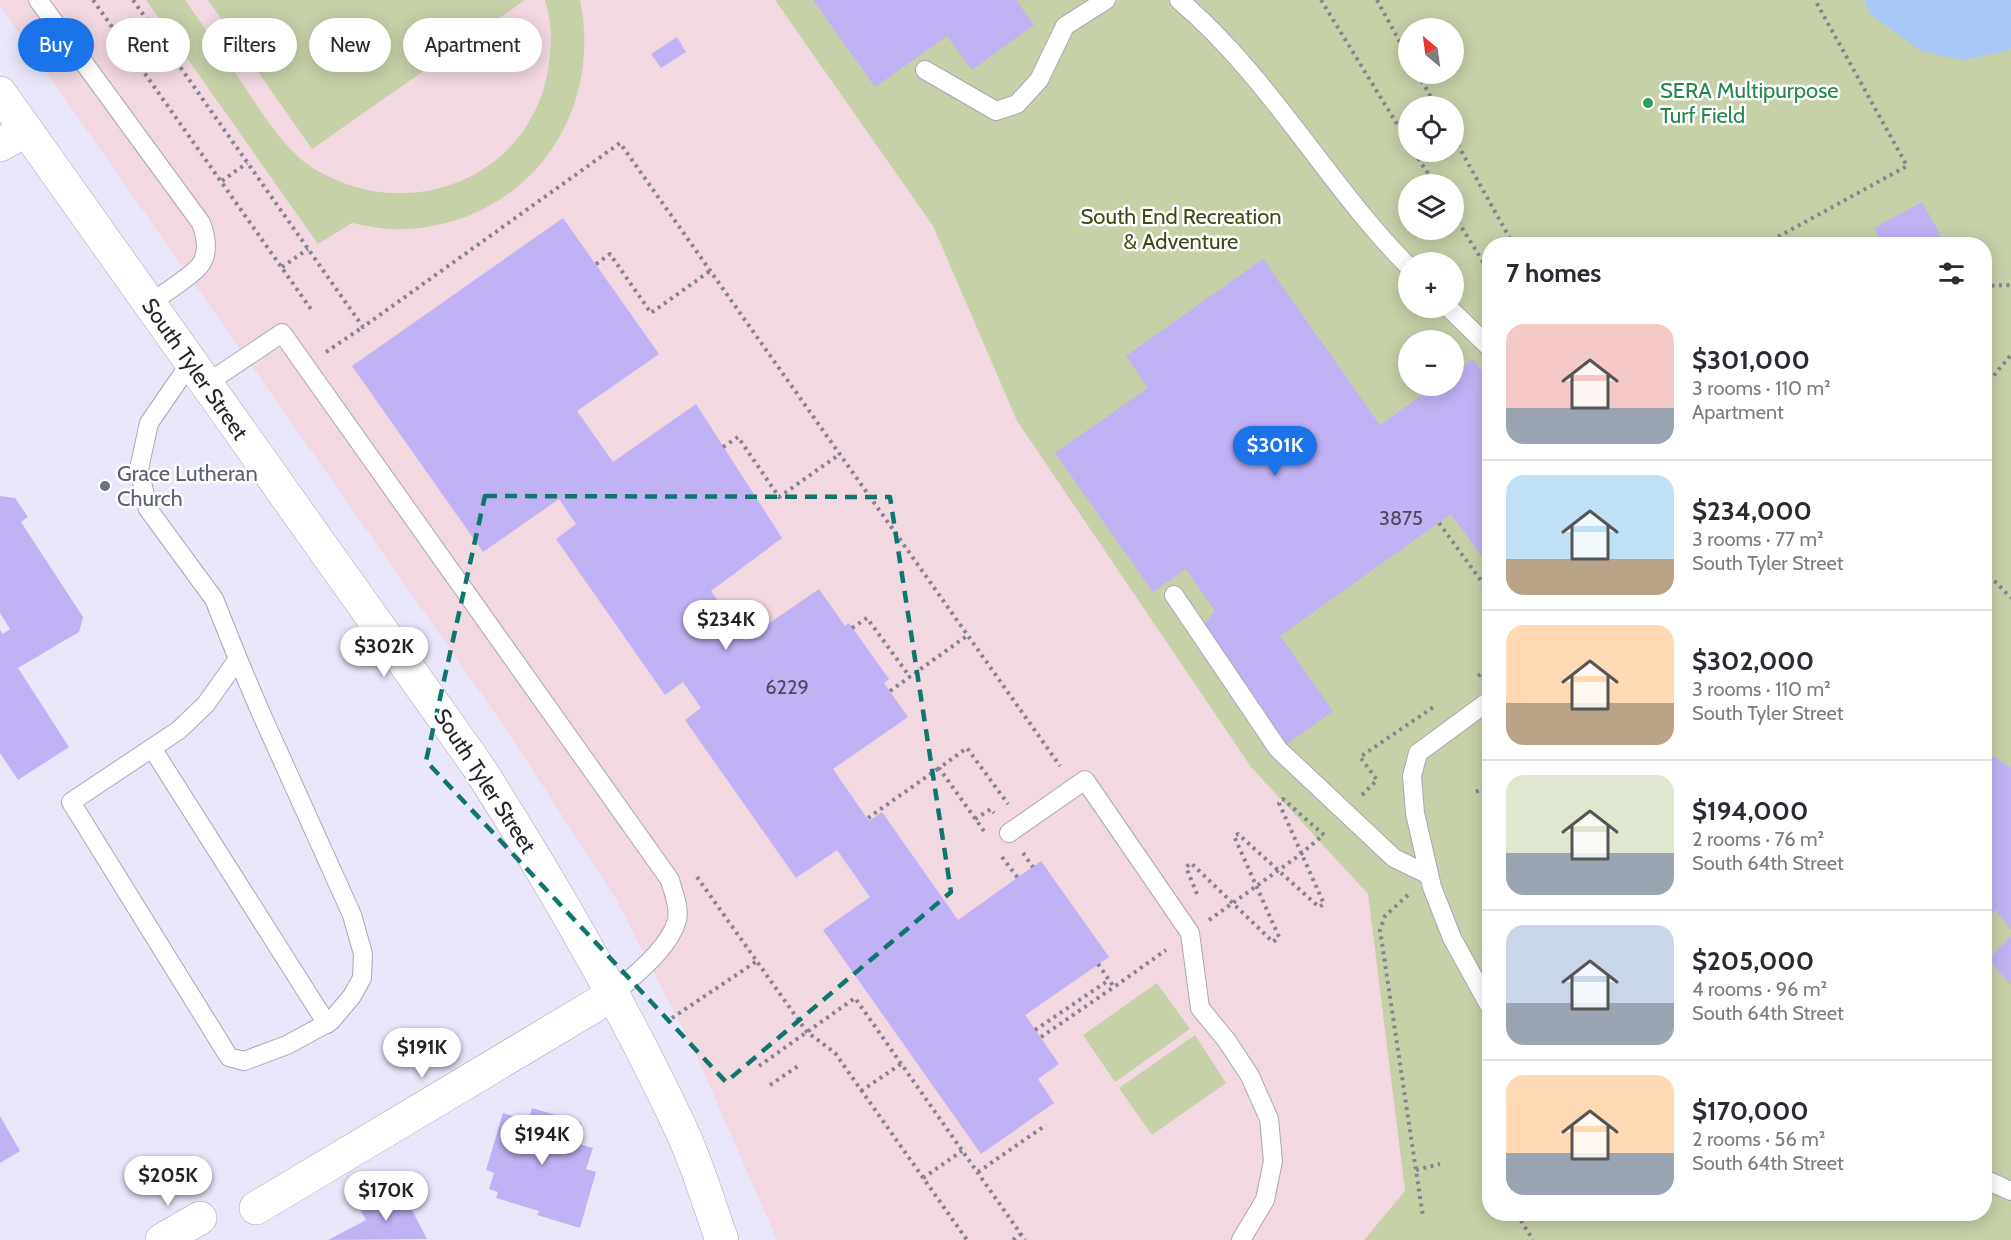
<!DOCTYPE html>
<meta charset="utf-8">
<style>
body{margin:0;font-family:Cabin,sans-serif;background:#f7f7f7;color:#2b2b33;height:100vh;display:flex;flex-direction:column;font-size:22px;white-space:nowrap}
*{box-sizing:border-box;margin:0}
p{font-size:20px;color:#7c7c81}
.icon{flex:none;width:33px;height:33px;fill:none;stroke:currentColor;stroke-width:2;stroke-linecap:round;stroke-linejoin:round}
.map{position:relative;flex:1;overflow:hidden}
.side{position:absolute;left:1482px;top:237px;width:510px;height:984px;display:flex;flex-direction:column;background:#fff;border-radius:24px;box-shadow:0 3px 15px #0003}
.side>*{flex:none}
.hud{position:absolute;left:18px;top:18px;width:570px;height:54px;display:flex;gap:12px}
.needle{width:39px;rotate:331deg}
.fabs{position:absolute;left:1398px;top:18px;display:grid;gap:12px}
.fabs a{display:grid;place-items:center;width:66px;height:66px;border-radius:50%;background:#fff;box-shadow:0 3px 15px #0003;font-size:30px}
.price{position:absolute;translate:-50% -51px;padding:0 14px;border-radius:21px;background:#fff;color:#222;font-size:20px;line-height:39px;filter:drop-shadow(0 2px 3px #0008)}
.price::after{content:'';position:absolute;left:50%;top:36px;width:18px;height:14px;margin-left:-9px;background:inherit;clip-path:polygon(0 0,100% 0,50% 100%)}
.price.active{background:#1a73e8;color:#fff}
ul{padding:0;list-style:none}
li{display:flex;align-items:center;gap:18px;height:150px;padding:0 24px}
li+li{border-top:2px solid #e1e1e2}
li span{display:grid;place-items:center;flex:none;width:168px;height:120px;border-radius:18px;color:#555}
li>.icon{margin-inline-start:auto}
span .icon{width:72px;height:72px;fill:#fffc;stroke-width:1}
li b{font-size:26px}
h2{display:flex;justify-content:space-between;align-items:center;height:72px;padding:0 24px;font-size:26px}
.pill{padding:0 21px;border-radius:27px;background:#fff;box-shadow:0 3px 15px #0003;font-size:21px;line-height:54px}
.pill.active{background:#1a73e8;color:#fff}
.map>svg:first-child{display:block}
</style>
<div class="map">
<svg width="2011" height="1240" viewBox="0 0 2011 1240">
<rect width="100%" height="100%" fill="#eae7fb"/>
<path fill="#f1d8e1" d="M0 0H775L933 226 1017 421 1251 767 1368 894 1406 1191 1364 1240H777L697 1057 616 899 506 729 0 6Z"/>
<g fill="#c6d1a8" fill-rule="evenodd">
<path d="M146 0H185C205 29 225 57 244 86 265 117 285 152 318 171 408 223 524 181 547 76 552 51 553 24 545 0H580C604 116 526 223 406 229 388 230 370 227 352 223L318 244Z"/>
<path d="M208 0H525L312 149Z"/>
<path d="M775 0H2011V1240H1364L1405 1191 1368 894 1251 767 1017 421 933 226ZM1408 28H1454V74H1408ZM1408 106H1454V152H1408ZM1408 184H1454V230H1408ZM1490 244H1984V1214H1490ZM1408 262H1454V308H1408ZM1408 340H1454V386H1408Z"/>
<path d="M1157 983 1190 1029 1115 1082 1083 1035Z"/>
<path d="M1195 1035 1226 1083 1152 1135 1119 1088Z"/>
</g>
<path fill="#a7c9f8" d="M1864 0H2011V48L2007 51 1962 60 1921 51 1871 15Z"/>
<g fill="#c1b2f5">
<path d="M813 0H1016L1034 25 972 70 947 36 875 87Z"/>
<path d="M677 37 686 52 661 68 651 54Z"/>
<path d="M1922 202 1942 238 1930 244H1883L1874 228Z"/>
<path d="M563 218 659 354 577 411 613 462 696 404 782 538 711 591 745 640 819 589 845 626 849 623 889 679 884 683 908 717 833 769 869 821 882 812 958 920 1041 861 1109 957 1025 1015 1059 1064 1038 1079 1054 1103 981 1154 823 930 870 897 837 850 796 878 685 720 701 708 683 682 665 695 556 539 576 524 559 499 483 552 352 366Z"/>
<path d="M1263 259 1380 425 1435 386H1454V373L1473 359 1490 382V568L1451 514 1280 636 1333 711 1287 744 1202 626 1215 611 1186 569 1153 592 1055 453 1148 388 1126 356Z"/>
<path d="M0 496 15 498 28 517 21 522 83 617 79 632 18 668 69 747 18 780 0 753V630L3 634 10 629 0 613Z"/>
<path d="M1984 750 2011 768V930L1996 910 1984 919Z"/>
<path d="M2011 936V985L1988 959Z"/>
<path d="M532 1108 582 1123 576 1143 593 1148 586 1169 596 1172 580 1228 537 1215 539 1211 496 1198 498 1192 489 1189 494 1173 486 1170 503 1113 528 1121Z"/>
<path d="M0 1116 20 1151 0 1163Z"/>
<path d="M402 1191 427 1239 328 1240 366 1220 361 1211Z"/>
</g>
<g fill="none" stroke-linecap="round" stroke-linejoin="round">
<g stroke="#a9a6b9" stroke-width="20">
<g id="service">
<path d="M38 0 201 223C206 235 209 252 201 264 196 273 160 296 149 304"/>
<path d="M1179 0C1269 76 1326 183 1408 266"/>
<path d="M925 70 996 111 1017 104 1039 80 1065 26 1106 0"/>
<path d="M1449 308 1490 348"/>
<path d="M191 362 149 423 139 469 148 509 214 599 238 659 206 704 179 730 71 802 229 1057 244 1061 287 1045 331 1021 352 996 362 978 363 954 352 915 260 711 238 659"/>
<path d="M206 384 282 333 670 880C673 892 680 907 677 920 670 948 634 975 614 994"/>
<path d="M1174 595 1278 749 1394 858 1429 875"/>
<path d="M1490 700 1418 753 1412 776 1415 813 1432 887 1452 938 1490 1007"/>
<path d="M152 748 327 1024"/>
<path d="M1009 833 1085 780 1190 933 1200 1008 1227 1041 1250 1076 1269 1119 1273 1161 1265 1200 1241 1240"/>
<path d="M1984 1179 2011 1191"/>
</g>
</g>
<g stroke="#a9a6b9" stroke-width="34">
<g id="minor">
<path d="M0 145 26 130"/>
<path d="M256 1208 614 994"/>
<path d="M162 1240 200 1218"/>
</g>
</g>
<g stroke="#a9a6b9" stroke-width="34">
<path id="tertiary" d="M0 93 477 765C551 881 620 1000 679 1125 697 1162 708 1202 722 1240"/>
</g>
<g stroke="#868492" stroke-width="4" stroke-dasharray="3 4.5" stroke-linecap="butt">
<path d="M93 0 313 312"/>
<path d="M133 0 363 327 620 143 1060 766"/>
<path d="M1321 0 1408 142"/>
<path d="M1377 0 1408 57"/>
<path d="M1418 74 1436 106"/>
<path d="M1454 138 1513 244"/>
<path d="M1414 152 1435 184"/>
<path d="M222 181 247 163"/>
<path d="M1454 215 1490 273"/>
<path d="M1765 244 1907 166 1815 0"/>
<path d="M596 264 610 254 651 313 710 271"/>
<path d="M282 267 308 249"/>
<path d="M1984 286 2011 285"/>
<path d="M326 352 363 327"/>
<path d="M1984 387 2011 355"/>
<path d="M723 447 738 437 779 497 840 454"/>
<path d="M1439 523 1490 593"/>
<path d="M1984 570 2011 598"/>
<path d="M852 628 867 618 910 677"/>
<path d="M1478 676 1490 668"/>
<path d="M890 691 968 635"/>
<path d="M1476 792 1490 784"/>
<path d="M1362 795 1377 780 1360 757 1435 706"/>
<path d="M868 818 939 768"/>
<path d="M975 819 991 809 994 813"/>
<path d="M984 831 939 768 967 748 1008 804"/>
<path d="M1023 853 1033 867"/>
<path d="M1002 857 1018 878"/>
<path d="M697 877 807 1032 835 1053 967 1240"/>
<path d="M1197 894 1186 867 1191 863 1273 942 1279 937 1234 836 1238 834 1319 907 1324 904 1279 803 1283 799 1324 835"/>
<path d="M1408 895 1385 916 1380 930 1423 1217"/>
<path d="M1209 920 1301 854 1323 835"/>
<path d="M1098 964 1114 987 1166 950"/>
<path d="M672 1018 757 961"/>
<path d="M1035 1030 1109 980"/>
<path d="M1041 1037 1114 987"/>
<path d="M759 1066 855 998 1025 1240"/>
<path d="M770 1085 801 1064"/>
<path d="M861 1091 901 1064"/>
<path d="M1416 1170 1440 1164"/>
<path d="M978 1172 1046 1125"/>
<path d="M923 1178 962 1151"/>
<path d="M1517 1214 1533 1240"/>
<path d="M1013 1240 1021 1234"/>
</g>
<use href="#service" stroke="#fff" stroke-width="18"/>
<use href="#minor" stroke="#fff" stroke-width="33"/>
<use href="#tertiary" stroke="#fff" stroke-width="33"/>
</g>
<path fill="none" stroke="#0f766e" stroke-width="4.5" stroke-dasharray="12 8" stroke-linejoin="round" d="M485 496 890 497 951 892 726 1082 426 761Z"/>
<circle fill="#2e9e5b" stroke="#fff" stroke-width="2" cx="1648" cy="103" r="6"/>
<circle fill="#6b7280" stroke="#fff" stroke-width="2" cx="105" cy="486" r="6"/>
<g text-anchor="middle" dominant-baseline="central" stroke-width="5" stroke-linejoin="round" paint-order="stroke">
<g font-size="20" fill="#4c485e">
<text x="1401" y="518">3875</text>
<text x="787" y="687">6229</text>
</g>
<g font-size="22" fill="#27864d" stroke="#fff" text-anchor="start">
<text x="1660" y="90">SERA Multipurpose<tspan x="1660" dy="25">Turf Field</tspan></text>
</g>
<g font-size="22" fill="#3f4a17" stroke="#fff">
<text x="1181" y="216">South End Recreation<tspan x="1181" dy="25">&amp; Adventure</tspan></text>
</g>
<g font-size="22" fill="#25242b" stroke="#fff">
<text transform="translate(195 369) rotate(55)">South Tyler Street</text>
<text transform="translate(485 781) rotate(57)">South Tyler Street</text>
</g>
<g font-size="22" fill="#5b616d" stroke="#fff" text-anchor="start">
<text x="117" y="473">Grace Lutheran<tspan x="117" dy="25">Church</tspan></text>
</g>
</g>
</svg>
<div class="fabs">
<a><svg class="needle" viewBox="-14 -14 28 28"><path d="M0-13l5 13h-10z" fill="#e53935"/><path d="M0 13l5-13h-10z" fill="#7c7c81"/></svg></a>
<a><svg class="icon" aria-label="locate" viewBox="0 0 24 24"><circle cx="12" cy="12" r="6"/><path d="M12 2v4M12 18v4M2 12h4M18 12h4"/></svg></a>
<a><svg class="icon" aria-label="layers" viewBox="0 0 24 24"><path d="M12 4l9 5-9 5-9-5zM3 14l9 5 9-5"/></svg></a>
<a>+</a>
<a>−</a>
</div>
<b class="price active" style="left:1275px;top:477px">$301K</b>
<b class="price" style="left:726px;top:651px">$234K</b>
<b class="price" style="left:384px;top:678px">$302K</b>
<b class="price" style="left:422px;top:1079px">$191K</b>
<b class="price" style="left:542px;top:1166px">$194K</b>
<b class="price" style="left:168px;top:1207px">$205K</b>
<b class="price" style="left:386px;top:1222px">$170K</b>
<div class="hud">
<a class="pill active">Buy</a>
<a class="pill">Rent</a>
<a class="pill">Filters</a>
<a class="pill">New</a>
<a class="pill">Apartment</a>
</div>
<section class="side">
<h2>7 homes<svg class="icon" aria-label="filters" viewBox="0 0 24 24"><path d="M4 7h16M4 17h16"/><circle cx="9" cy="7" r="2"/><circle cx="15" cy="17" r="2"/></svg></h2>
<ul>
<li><span style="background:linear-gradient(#f6c9c9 70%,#9aa5b1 0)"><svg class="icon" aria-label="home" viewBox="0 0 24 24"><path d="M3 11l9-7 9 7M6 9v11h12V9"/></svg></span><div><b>$301,000</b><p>3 rooms · 110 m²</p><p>Apartment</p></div></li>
<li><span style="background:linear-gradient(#bfe0f5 70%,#b9a48a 0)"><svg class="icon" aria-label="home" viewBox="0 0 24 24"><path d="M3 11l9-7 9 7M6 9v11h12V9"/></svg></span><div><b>$234,000</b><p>3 rooms · 77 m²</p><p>South Tyler Street</p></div></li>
<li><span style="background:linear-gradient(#ffd9b3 65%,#b9a48a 0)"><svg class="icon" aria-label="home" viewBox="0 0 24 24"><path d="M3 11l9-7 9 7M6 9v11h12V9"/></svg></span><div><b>$302,000</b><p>3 rooms · 110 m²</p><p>South Tyler Street</p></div></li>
<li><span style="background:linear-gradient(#dfe7d0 65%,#9aa5b1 0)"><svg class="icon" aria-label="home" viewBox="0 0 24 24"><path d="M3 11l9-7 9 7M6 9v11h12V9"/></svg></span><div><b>$194,000</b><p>2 rooms · 76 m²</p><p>South 64th Street</p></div></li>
<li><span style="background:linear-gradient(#c9d6e8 65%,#9aa5b1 0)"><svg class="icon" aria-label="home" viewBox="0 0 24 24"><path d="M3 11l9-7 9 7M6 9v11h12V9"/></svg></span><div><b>$205,000</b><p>4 rooms · 96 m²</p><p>South 64th Street</p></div></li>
<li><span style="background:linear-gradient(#ffd9b3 65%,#9aa5b1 0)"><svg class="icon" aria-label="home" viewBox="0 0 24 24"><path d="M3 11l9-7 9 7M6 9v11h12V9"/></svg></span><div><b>$170,000</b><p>2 rooms · 56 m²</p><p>South 64th Street</p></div></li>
</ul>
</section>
</div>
